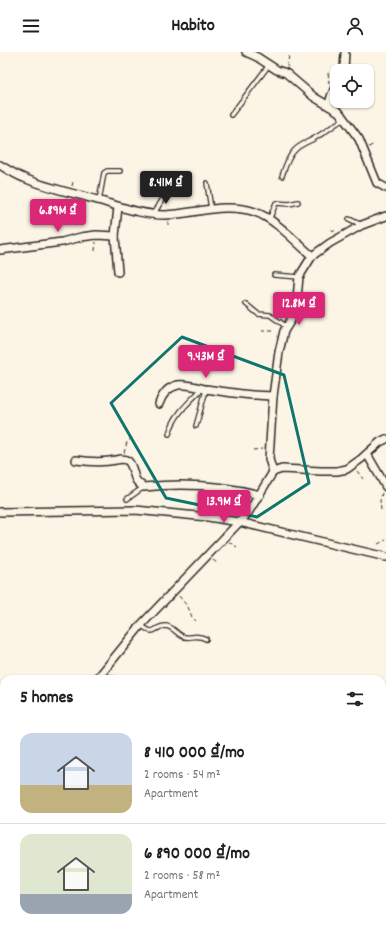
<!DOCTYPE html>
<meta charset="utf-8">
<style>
body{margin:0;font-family:Dekko,sans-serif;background:#f2f2f2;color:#202124;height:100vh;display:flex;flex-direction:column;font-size:15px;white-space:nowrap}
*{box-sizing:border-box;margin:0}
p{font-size:13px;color:#757577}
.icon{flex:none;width:22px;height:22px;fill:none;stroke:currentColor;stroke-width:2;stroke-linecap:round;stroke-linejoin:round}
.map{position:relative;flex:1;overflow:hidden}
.panel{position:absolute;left:0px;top:623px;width:386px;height:256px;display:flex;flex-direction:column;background:#fff;border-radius:12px 12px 0 0;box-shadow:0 1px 3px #0004}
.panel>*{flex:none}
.fabs{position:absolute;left:330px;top:12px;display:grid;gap:8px}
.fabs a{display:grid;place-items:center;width:44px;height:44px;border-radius:8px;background:#fff;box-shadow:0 1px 3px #0004;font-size:20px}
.price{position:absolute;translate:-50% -34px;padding:0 9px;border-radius:4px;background:#db2777;color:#fff;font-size:13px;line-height:26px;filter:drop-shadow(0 1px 2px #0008)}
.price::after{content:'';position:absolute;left:50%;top:24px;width:12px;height:9px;margin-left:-6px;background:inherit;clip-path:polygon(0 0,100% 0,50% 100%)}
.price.selected{background:#222;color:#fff}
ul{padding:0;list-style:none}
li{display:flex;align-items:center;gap:12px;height:100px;padding:0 20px}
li+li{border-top:1px solid #e0e0e0}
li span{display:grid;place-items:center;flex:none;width:112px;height:80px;border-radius:12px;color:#555}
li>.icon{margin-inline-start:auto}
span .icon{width:48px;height:48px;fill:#fffc;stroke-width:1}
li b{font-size:17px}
h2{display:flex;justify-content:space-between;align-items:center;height:48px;padding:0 20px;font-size:17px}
header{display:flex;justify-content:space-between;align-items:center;height:52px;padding:0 20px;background:#fff;font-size:18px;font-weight:700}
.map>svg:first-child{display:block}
</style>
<header><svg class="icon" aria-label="menu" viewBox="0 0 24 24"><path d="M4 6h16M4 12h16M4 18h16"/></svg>Habito<svg class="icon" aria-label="person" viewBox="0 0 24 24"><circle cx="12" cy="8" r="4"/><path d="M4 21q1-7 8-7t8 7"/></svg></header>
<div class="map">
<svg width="386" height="879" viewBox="0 0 386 879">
<rect width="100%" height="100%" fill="#fcf5e5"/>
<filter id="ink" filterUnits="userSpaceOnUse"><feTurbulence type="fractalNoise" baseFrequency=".025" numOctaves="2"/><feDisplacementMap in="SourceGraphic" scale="8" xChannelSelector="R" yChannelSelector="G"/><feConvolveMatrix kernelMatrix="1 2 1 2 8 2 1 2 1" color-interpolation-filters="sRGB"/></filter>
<g filter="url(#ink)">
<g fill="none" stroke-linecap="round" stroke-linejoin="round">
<g stroke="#2b2b2b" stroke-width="6">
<g id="service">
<path d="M231 63 269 13"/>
<path d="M282 124C285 115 288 105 294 99 301 91 310 90 318 84 327 79 335 72 344 67"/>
<path d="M207 131 211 157"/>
<path d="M99 149 104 121 107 119H120"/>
<path d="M154 162 162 148"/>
<path d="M349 167 362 173"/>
<path d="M269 168 276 151 289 152 298 150"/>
<path d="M274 223 299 225"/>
<path d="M246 252 258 262 270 263 287 275"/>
<path d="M196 374 206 338"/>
<path d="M169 382C174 363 189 350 202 337"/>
<path d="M127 447 144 435"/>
<path d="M141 573C157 586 152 574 166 574 173 575 176 581 182 584 190 588 195 581 206 587"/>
<path d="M102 622 114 627"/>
<path d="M382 753 386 750"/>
<path d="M219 879 227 875"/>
</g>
</g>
<g stroke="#2b2b2b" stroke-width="10">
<g id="minor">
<path d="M246 0 257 5 277 18 286 21 314 45 339 60 359 87 377 131 386 136"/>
<path d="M344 19 345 0"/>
<path d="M329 54C330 45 332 40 337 33"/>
<path d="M0 113C8 118 16 123 24 126 47 136 73 141 97 148 119 154 141 163 165 163 195 162 225 150 255 160 274 166 297 191 312 204"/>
<path d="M0 198 62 190 81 185 96 183 115 184"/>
<path d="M118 220 115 184 118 155"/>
<path d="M159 352C162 343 168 335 178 333 187 332 197 335 205 337 228 340 251 344 273 344"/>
<path d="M367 402 386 435"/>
<path d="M76 408C90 410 102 411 116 408 120 407 124 406 128 409 136 417 130 428 144 435 182 431 222 433 260 443"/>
<path d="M273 420 269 407 273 344 279 300 284 279 291 268 296 257 299 225 312 204 330 191 362 173 386 164"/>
<path d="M0 460 135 458 208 465 239 470 386 505"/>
<path d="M97 627 141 573 248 461 273 420 282 417 321 419H337L347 417 361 407 380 390 386 387"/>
<path d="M0 705 4 707"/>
<path d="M0 774 4 767"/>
<path d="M382 830 386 831"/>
<path d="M234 875 236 879"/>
</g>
</g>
<g stroke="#2b2b2b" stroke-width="1" stroke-dasharray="4 3" stroke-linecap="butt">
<path d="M287 15 289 4"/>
<path d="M328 21 329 32"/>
<path d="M369 95 374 92"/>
<path d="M72 134 73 130"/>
<path d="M82 156 83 151"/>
<path d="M168 169V173"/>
<path d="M331 178 336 179"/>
<path d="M95 199 96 190"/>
<path d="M262 279H276"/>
<path d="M253 398 262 397"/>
<path d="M124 401 127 390 133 385"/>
<path d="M357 419 363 427"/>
<path d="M381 458 380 449 382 441"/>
<path d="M229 490 237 495"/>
<path d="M378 492 386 488"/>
<path d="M213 508 217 511"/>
<path d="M179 544 188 555 192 565 196 569"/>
</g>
<use href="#service" stroke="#fcf5e5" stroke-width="3.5"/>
<use href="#minor" stroke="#fcf5e5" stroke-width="7"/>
</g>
</g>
<path fill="none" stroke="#0f766e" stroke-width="3" stroke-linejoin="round" d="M182 285 284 323 309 431 257 465 166 446 111 351Z"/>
</svg>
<div class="fabs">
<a><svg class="icon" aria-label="locate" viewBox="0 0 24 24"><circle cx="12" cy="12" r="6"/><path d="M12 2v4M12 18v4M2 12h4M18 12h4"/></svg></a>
</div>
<b class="price selected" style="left:166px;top:153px">8.41M ₫</b>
<b class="price" style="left:58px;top:181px">6.89M ₫</b>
<b class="price" style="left:299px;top:274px">12.8M ₫</b>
<b class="price" style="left:206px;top:327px">9.43M ₫</b>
<b class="price" style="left:224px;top:472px">13.9M ₫</b>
<section class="panel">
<h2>5 homes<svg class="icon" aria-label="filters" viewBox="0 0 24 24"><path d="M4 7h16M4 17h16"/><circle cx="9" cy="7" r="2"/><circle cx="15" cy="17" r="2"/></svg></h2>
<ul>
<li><span style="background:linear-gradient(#c9d6e8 65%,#c2b280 0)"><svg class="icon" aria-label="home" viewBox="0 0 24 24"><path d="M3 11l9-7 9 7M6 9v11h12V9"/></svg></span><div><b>8 410 000 ₫/mo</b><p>2 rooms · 54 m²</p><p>Apartment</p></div></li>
<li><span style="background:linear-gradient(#dfe7d0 75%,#9aa5b1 0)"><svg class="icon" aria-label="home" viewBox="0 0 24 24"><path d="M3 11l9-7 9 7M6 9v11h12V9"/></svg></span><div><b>6 890 000 ₫/mo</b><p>2 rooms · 58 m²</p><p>Apartment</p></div></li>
</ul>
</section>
</div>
